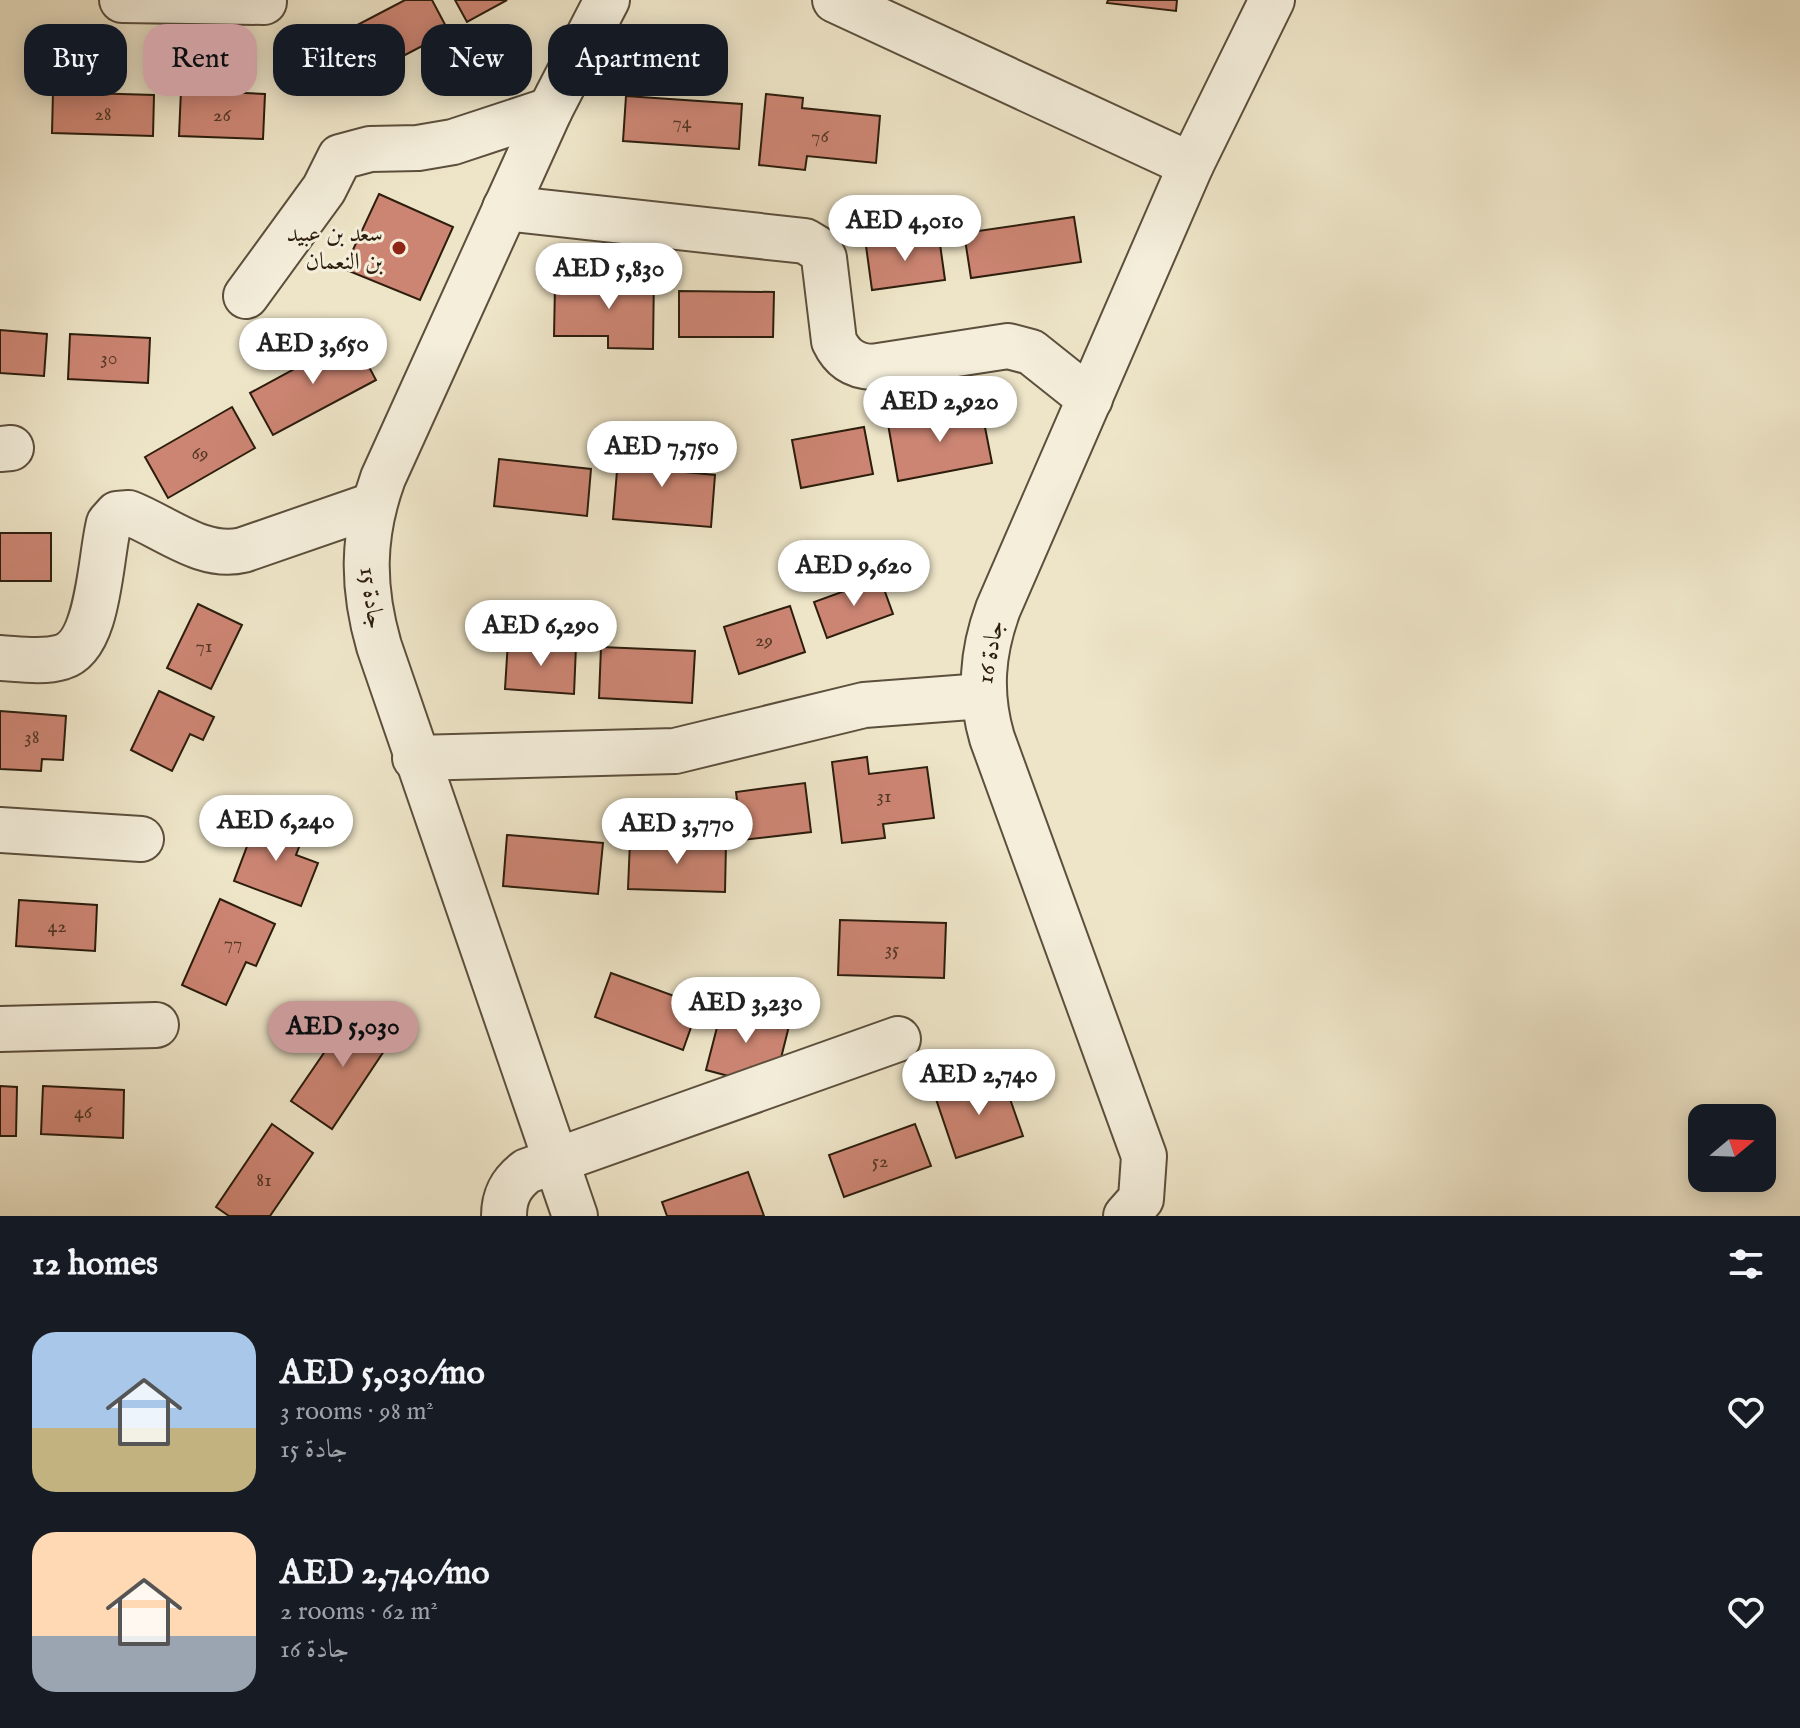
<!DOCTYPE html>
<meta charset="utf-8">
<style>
body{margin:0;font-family:"IM FELL English",Amiri,serif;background:#20242c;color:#f1f3f6;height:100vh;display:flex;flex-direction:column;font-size:30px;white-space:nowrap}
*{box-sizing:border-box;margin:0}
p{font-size:26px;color:#9ea1a6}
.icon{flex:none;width:44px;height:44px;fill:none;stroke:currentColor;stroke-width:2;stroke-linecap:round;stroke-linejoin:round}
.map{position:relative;height:1216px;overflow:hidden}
.drawer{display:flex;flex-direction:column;background:#171b24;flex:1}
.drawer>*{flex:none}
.guide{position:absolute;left:24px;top:24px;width:800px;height:72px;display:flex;gap:16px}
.needle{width:52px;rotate:71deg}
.fabs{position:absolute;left:1688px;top:1104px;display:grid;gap:16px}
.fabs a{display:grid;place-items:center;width:88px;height:88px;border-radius:16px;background:#171b24;box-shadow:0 4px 20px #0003;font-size:40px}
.price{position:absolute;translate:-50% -68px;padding:0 18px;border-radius:28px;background:#fff;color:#222;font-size:26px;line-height:52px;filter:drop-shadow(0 2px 4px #0008)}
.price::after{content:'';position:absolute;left:50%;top:48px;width:24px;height:18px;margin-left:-12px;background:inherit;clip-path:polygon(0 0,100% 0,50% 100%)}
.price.selected{background:#c59692;color:#111}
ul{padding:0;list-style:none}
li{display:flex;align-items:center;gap:24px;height:200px;padding:0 32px}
li span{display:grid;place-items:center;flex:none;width:224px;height:160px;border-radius:24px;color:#555}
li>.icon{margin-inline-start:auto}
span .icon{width:96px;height:96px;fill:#fffc;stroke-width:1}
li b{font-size:34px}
h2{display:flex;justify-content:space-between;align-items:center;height:96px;padding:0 32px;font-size:34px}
.tag{padding:0 28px;border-radius:24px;background:#171b24;box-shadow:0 4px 20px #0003;font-size:28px;line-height:72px}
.tag.selected{background:#c59692;color:#111}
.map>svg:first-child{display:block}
</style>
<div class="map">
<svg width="1800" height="1216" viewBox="0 0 1800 1216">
<rect width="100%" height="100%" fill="#eee5c8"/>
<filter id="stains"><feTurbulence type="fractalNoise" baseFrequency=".0025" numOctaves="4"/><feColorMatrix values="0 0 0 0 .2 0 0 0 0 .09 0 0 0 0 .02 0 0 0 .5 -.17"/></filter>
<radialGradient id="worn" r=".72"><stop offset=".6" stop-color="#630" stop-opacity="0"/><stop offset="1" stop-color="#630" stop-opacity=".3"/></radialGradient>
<g fill="#cc8573" stroke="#2c1d0d" stroke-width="2">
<path d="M405 0H432L449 32 365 76 342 33Z"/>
<path d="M455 0H507L467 22Z"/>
<path d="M1108 0H1177L1176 11 1107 3Z"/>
<path d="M181 90 265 94 263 139 179 136Z"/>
<path d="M53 92 154 95 153 136 52 133Z"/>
<path d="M766 94 803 98 802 108 880 116 876 163 807 156 805 170 759 165Z"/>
<path d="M626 96 742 104 739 149 623 141Z"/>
<path d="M379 194 453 227 420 300 344 269Z"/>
<path d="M1074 217 1081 262 971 278 964 233Z"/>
<path d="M939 237 945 280 872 290 866 246Z"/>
<path d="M618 270 654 271 653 349 608 348V336H554L555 286 618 287Z"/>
<path d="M679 291 774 292 773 337H679Z"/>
<path d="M0 330 47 334 44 376 0 373Z"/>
<path d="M70 334 150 338 148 383 68 379Z"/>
<path d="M353 337 376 380 273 435 250 393Z"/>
<path d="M232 407 255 448 168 498 145 457Z"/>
<path d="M981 407 992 463 898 481 888 424Z"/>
<path d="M864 427 873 474 801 488 792 440Z"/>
<path d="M619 447 687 453 685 472 715 475 711 527 613 519Z"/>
<path d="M499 459 591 469 587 516 494 506Z"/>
<rect x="0" y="533" width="51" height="48"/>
<path d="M880 578 893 614 827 638 814 602Z"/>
<path d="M198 604 242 625 211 689 167 668Z"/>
<path d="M790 606 805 652 739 674 724 627Z"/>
<path d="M508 641 576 646 574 694 505 689Z"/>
<path d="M601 647 695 651 692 703 599 698Z"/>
<path d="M159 691 214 717 203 740 190 734 172 771 131 750Z"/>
<path d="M0 711 66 716 63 760 42 759 41 771 0 769Z"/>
<path d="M867 757 869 774 927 767 934 818 883 824 885 838 842 843 832 762Z"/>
<path d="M805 783 811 832 742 840 736 792Z"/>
<path d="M258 817 304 834 296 855 318 863 301 906 234 881Z"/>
<path d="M507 835 603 843 598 894 503 886Z"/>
<path d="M630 841 726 843 725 892 628 889Z"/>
<path d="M220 899 275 924 256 966 246 962 226 1005 182 985Z"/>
<path d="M19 900 97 905 95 951 16 946Z"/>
<path d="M840 920 946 923 944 978 838 975Z"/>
<path d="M611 973 699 1005 683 1050 595 1017Z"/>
<path d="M722 1008 789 1026 777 1074 751 1067 747 1081 706 1070Z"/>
<path d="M354 1009 394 1036 332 1129 291 1101Z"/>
<path d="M1002 1076 1023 1136 956 1158 936 1099Z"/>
<path d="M0 1086 17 1087 16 1136H0Z"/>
<path d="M43 1086 124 1090 123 1138 41 1134Z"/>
<path d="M272 1124 313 1153 270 1216H229L216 1207Z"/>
<path d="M915 1124 931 1166 844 1197 829 1155Z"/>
<path d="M748 1172 764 1216H667L662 1202Z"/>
</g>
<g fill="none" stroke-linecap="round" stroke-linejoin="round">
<g stroke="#5c4f3c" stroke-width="48">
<g id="minor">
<path d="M122 0 264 2"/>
<path d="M835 0 1191 165"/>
<path d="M505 208 805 241 820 250 824 258 834 341C842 358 854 366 872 367L1008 346 1031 352 1090 399"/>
<path d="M246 296 324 189 340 157 370 149 418 148 453 142 550 110"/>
<path d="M0 449 11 448"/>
<path d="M0 658C19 659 43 663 62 657 100 646 100 557 109 523L117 514 129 513C165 527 203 560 243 550L373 505"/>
<path d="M415 758 675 751 864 705 983 696"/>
<path d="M0 830 141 839"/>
<path d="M0 1029 156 1025"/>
<path d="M504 1216C504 1196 511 1183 527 1171L898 1039"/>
<path d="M575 1216 379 646C362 587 362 536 383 478L550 110 607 0"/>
<path d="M1126 1216 1141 1199 1144 1156 992 738C979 693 982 653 998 609L1191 165 1272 0"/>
</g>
</g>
<use href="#minor" stroke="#f4eedb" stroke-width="44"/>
</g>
<circle fill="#8f2418" stroke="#f4eedb" stroke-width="3" cx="399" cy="248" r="8"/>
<g text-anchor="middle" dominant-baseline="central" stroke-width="6" stroke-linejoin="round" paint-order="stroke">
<g font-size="20" fill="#543726">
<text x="103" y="114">28</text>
<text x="222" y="115">26</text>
<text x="682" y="122">74</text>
<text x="820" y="136">76</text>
<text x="109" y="358">30</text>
<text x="200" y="453">69</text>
<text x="764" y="640">29</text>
<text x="204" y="646">71</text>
<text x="32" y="737">38</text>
<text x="884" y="796">31</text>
<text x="57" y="926">42</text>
<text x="233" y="943">77</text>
<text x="892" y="949">35</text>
<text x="83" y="1112">46</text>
<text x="880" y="1161">52</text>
<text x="264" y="1180">81</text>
</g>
<g font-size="24" fill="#2c1d0d" stroke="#f4eedb" text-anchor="end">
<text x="383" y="234">سعد بن عبيد<tspan x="383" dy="28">بن النعمان</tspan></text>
</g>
<g font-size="24" fill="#2c1d0d" stroke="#f4eedb">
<text transform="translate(371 598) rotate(82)">جادة 15</text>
<text transform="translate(991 652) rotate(-80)">جادة 16</text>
</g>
</g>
<rect width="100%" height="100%" filter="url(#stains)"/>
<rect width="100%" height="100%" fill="url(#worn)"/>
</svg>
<div class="fabs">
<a><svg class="needle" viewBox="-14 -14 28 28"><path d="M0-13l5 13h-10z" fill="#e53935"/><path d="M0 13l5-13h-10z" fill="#9ea1a6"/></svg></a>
</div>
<b class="price" style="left:905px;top:263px">AED 4,010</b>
<b class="price" style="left:609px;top:311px">AED 5,830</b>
<b class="price" style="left:313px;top:386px">AED 3,650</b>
<b class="price" style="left:940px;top:444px">AED 2,920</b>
<b class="price" style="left:662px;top:489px">AED 7,750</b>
<b class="price" style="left:854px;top:608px">AED 9,620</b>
<b class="price" style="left:541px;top:668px">AED 6,290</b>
<b class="price" style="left:276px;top:863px">AED 6,240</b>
<b class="price" style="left:677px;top:866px">AED 3,770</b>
<b class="price" style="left:746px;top:1045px">AED 3,230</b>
<b class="price selected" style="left:343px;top:1069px">AED 5,030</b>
<b class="price" style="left:979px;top:1117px">AED 2,740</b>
<div class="guide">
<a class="tag">Buy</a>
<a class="tag selected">Rent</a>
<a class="tag">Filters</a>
<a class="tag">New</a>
<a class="tag">Apartment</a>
</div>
</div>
<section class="drawer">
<h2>12 homes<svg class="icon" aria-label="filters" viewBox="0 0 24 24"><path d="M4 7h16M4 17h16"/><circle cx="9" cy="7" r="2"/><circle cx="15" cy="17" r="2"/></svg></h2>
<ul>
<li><span style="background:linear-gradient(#a9c7e8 60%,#c2b280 0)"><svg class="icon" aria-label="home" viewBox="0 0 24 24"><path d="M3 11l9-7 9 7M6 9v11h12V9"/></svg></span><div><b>AED 5,030/mo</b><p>3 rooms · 98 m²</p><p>جادة 15</p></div><svg class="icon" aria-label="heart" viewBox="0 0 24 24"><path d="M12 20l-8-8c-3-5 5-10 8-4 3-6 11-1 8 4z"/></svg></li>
<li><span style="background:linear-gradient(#ffd9b3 65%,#9aa5b1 0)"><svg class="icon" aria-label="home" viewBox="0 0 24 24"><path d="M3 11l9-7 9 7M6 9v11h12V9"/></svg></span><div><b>AED 2,740/mo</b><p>2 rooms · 62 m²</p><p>جادة 16</p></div><svg class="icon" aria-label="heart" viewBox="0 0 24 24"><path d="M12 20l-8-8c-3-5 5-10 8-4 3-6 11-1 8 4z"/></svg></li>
</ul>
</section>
